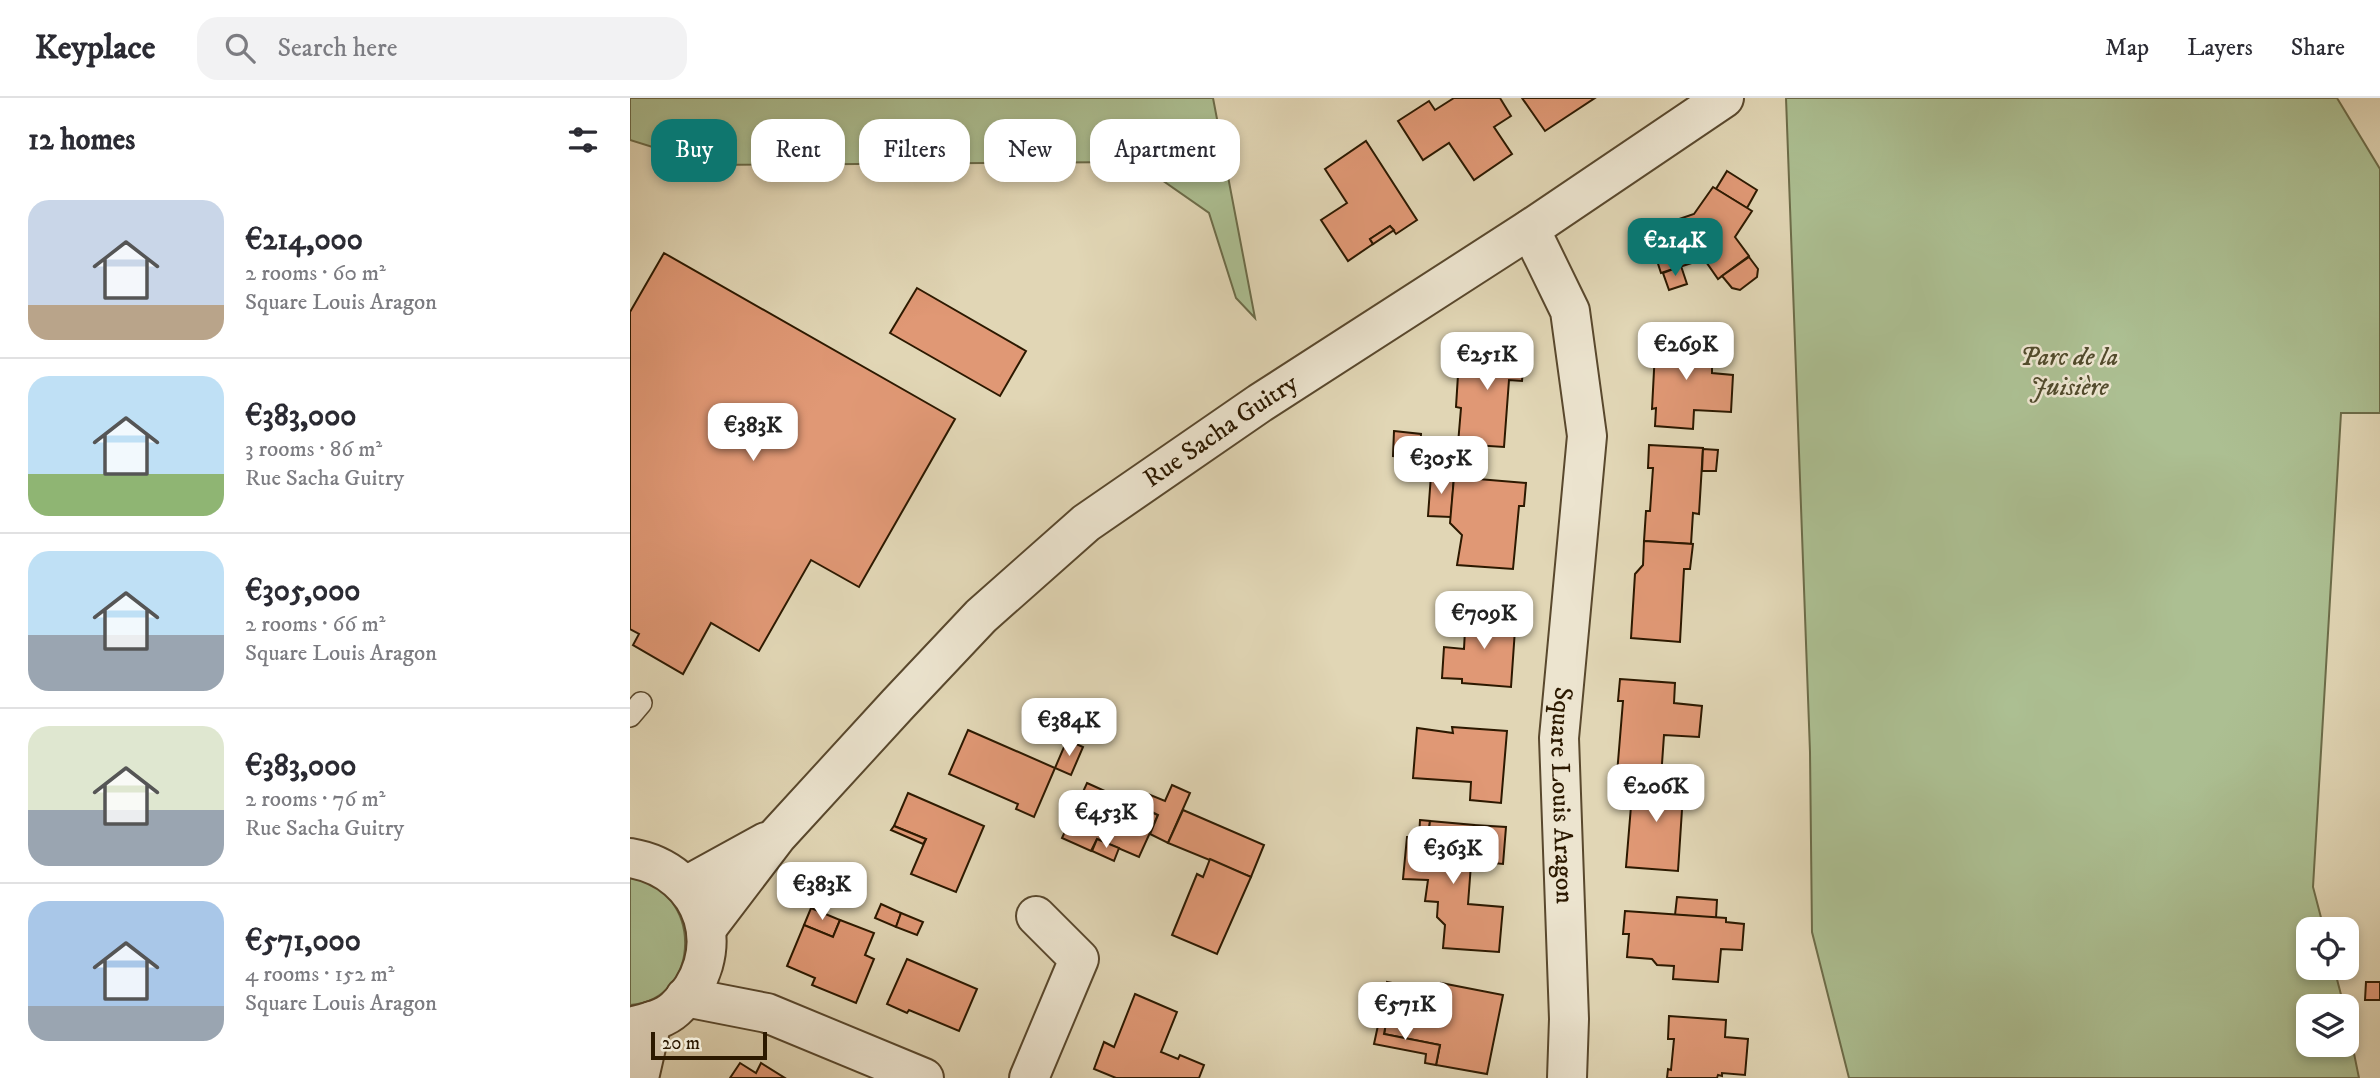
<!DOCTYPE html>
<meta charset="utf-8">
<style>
body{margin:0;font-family:"IM FELL DW Pica",serif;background:#f2f2f3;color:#2b2b33;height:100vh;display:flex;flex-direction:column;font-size:26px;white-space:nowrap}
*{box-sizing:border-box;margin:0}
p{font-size:23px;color:#7c7c81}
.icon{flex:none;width:38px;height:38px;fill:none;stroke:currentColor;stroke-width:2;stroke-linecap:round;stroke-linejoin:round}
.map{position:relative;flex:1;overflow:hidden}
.details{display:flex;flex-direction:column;background:#fff;width:630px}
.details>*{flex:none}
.banner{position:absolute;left:21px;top:21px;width:665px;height:63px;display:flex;gap:14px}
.buttons{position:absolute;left:1666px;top:819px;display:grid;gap:14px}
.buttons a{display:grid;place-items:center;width:63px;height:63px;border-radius:14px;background:#fff;box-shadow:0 4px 10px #0003;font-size:35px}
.scale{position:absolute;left:21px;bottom:18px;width:116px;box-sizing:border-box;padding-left:7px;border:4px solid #2c1900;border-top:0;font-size:19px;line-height:24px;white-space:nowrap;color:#2c1900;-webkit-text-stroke:5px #ece4cf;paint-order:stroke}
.price{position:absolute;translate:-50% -60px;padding:0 16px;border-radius:14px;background:#fff;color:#222;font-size:23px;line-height:46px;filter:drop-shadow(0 2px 4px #0008)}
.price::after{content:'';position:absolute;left:50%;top:42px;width:21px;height:16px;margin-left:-10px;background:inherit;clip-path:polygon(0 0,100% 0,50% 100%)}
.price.current{background:#0f766e;color:#fff}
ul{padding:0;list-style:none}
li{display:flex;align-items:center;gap:21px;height:175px;padding:0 28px}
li+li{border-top:2px solid #e1e1e2}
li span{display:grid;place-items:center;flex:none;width:196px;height:140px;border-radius:21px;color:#555}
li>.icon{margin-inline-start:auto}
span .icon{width:84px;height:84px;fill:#fffc;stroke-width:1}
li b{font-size:30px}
h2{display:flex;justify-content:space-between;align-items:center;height:84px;padding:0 28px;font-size:30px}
.chip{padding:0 24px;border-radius:21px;background:#fff;box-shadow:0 4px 10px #0003;font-size:24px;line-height:63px}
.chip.current{background:#0f766e;color:#fff}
header{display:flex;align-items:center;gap:42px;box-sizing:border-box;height:98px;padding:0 35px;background:#fff;border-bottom:2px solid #e1e1e2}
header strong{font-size:33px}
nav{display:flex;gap:38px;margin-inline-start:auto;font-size:24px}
.search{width:490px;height:63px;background:#f2f2f3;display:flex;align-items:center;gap:18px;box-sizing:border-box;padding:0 24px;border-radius:21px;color:#7c7c81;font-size:26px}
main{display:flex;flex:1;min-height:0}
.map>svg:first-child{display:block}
</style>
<header>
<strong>Keyplace</strong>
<div class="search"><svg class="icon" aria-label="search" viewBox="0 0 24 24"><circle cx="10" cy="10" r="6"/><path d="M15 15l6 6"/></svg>Search here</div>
<nav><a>Map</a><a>Layers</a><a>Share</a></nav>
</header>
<main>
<section class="details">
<h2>12 homes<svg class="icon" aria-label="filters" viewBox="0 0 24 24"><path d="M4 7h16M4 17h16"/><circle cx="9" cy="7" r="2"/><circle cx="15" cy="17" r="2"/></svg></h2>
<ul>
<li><span style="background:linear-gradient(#c9d6e8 75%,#b9a48a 0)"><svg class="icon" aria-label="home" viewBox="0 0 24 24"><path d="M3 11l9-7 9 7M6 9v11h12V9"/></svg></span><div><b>€214,000</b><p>2 rooms · 60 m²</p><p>Square Louis Aragon</p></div></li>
<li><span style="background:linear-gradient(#bfe0f5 70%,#8fb573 0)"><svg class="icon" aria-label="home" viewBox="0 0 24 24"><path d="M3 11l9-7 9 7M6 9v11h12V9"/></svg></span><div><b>€383,000</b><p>3 rooms · 86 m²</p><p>Rue Sacha Guitry</p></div></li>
<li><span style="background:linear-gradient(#bfe0f5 60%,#9aa5b1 0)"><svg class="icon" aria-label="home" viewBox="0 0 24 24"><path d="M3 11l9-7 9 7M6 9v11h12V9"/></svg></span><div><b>€305,000</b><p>2 rooms · 66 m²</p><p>Square Louis Aragon</p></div></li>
<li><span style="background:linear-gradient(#dfe7d0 60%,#9aa5b1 0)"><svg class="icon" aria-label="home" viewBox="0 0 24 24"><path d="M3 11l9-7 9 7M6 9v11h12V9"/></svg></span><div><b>€383,000</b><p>2 rooms · 76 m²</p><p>Rue Sacha Guitry</p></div></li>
<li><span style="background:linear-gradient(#a9c7e8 75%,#9aa5b1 0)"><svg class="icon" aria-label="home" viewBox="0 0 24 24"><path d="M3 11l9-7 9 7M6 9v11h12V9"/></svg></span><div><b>€571,000</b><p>4 rooms · 152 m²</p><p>Square Louis Aragon</p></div></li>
</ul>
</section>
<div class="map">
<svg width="1750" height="980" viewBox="0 0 1750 980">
<rect width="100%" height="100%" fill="#e1d6b5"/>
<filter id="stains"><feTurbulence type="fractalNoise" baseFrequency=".00286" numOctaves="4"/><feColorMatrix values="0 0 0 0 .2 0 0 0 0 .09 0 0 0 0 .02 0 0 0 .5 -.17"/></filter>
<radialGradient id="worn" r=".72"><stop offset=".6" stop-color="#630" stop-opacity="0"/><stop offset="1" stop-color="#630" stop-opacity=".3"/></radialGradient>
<g fill="#acbf92" stroke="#6c6c49" stroke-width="2">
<path d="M0 0H583L625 220 606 200 579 115 506 64 80 67 0 42Z"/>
<path d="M1156 0H1707L1750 71V315H1711L1683 789 1694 831H1678V870H1704L1714 908H1678V947H1717V921L1729 980H1219L1182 834 1180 654Z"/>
<path d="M0 780C74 790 73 902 0 907Z"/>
</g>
<g fill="#e09875" stroke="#2c1900" stroke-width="2">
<path d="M824 0H870L881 18 864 29 882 56 844 82 819 45 793 62 768 23 799 3 805 12Z"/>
<path d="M892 0H965L915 33Z"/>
<path d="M736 43 787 122 766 136 760 128 740 141 743 146 718 163 691 122 717 105 695 71Z"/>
<path d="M1097 73 1127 92 1117 110 1086 91Z"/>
<path d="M1083 89 1122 113 1105 139 1119 158 1088 181 1074 161 1031 175 1017 132 1064 116Z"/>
<path d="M760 128 764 132 743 146 740 141Z"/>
<path d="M34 155 325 321 229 489 181 462 129 553 81 525 53 576 3 547 9 536 0 531V214Z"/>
<path d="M1119 159 1128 171 1127 179 1110 192 1102 190 1092 178Z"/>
<path d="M1051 168 1057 186 1039 192 1033 175Z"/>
<path d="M287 190 396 253 370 298 260 235Z"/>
<path d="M1026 234 1071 236 1070 262 1082 264V275L1103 277 1101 314 1064 312 1063 331 1025 328 1026 310 1022 311Z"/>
<path d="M849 245 895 248 892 283 879 282 874 349 828 346 831 310 826 309 829 261Z"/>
<path d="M764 333 791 336 790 360 763 358Z"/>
<path d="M1019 347 1073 350 1069 416 1063 415 1061 446 1014 443 1016 413H1020L1023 370H1018Z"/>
<path d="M1073 351 1088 352 1086 373H1072Z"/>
<path d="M801 377 824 379 821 419 798 418Z"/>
<path d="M824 379 896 385 894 408H889L883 471 827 467 832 437 820 425Z"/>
<path d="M1014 443 1063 446 1060 471H1054L1050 544 1001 540 1005 476 1013 467Z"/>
<path d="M836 513 886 517 881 589 832 585V581L812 580 814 549 834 551Z"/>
<path d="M990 581 1045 585 1044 605 1072 608 1069 639 1034 637 1031 680 987 676 993 603H988Z"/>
<path d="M822 629 877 633 871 705 840 702 841 684 783 680 787 630 823 635Z"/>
<path d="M338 632 425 670 404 719 386 711 388 706 319 676Z"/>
<path d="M437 642 453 649 441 677 425 670Z"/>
<path d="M1009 678 1054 681 1048 773 996 769 1002 696H1008Z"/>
<path d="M457 685 528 717 509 759 467 741 461 753 432 740Z"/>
<path d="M542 687 560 695 538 745 520 736 528 717 512 709 518 696 535 703Z"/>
<path d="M278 695 354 728 326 794 281 776 296 741 264 728Z"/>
<path d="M553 712 634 747 621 779 538 745Z"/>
<path d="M790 722 800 723 798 740H789Z"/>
<path d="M800 723 844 727 838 806 873 809 869 854 813 850 815 827 807 819 808 804 795 803 798 782 773 781 777 739 798 740Z"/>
<path d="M844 727 876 729 873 766 842 763Z"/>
<path d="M264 728 296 741 293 746 261 732Z"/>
<path d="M467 741 489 750 484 763 462 753Z"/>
<path d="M580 761 621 779 587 856 542 837 567 776 573 779Z"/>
<path d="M1047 799 1087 802 1086 820 1045 817Z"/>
<path d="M251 806 271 815 266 829 245 820Z"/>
<path d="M181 810 210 822 203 839 174 827Z"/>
<path d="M995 813 1096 820V824L1114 826 1112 852 1091 851 1088 884 1043 881 1044 868 1027 867 1022 861 997 859 999 836H993Z"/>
<path d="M271 815 293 824 287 837 266 829Z"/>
<path d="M210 822 244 835 235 857 244 861 226 905 182 887 185 880 157 868 174 827 203 839Z"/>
<path d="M277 861 347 891 329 933 279 912 277 915 257 906Z"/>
<path d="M757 884 809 894 811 885 873 897 857 976 806 967 810 947 754 936 759 910 752 909Z"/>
<path d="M1736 884H1750V902H1735Z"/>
<path d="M505 896 547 914 531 954 548 961 550 957 574 967 569 980H486L464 971 474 944 484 949Z"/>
<path d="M752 909 759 910 754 936 810 947 806 967 795 965 796 956 744 946Z"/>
<path d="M1039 918 1096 922 1095 939 1118 941 1115 977 1092 975V978L1088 977 1087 980H1037L1038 971 1041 972 1044 941H1038Z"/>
<path d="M110 965 126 975 131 965 155 980H100Z"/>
</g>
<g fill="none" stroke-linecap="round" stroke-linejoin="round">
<g stroke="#59482d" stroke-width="24">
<path id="service" d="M0 618 11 605"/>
</g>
<g stroke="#59482d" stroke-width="42">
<g id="minor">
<path id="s1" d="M900 131 940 213 957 338 929 640 939 921 937 980"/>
<path d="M0 760C77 773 103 857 45 911 33 922 15 925 0 929"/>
<path d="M56 788 136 744"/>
<path id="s2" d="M77 830 147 738 268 606 351 518 456 425 630 305 900 131 1094 0"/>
<path d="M55 899 137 915 294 980"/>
<path d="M9 980 22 923"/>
<path d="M399 980 449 861 406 818"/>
</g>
</g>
<use href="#service" stroke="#ece4cf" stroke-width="21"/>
<use href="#minor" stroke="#ece4cf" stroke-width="38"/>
</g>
<g text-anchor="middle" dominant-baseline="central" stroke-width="5" stroke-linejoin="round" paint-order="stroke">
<g font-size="26" font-style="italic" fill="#524b2c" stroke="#ece4cf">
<text x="1439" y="259">Parc de la<tspan x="1439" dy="30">Juisière</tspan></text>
</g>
<g font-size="26" fill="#2c1900" stroke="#ece4cf">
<text stroke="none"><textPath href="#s2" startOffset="719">Rue Sacha Guitry</textPath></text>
<text stroke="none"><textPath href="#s1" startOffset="578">Square Louis Aragon</textPath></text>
</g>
</g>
<rect width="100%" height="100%" filter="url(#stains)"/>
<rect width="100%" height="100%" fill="url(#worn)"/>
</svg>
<div class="buttons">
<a><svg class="icon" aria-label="locate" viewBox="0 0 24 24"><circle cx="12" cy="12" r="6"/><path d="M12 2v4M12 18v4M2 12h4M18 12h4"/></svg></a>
<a><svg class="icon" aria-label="layers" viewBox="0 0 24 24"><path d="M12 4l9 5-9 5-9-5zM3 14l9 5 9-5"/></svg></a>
</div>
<div class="scale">20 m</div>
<b class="price current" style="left:1045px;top:180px">€214K</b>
<b class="price" style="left:1056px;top:284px">€269K</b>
<b class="price" style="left:857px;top:294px">€251K</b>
<b class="price" style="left:123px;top:365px">€383K</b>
<b class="price" style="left:811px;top:398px">€305K</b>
<b class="price" style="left:854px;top:553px">€709K</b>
<b class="price" style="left:439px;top:660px">€384K</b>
<b class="price" style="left:1026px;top:726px">€206K</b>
<b class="price" style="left:476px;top:752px">€453K</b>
<b class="price" style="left:823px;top:788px">€363K</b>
<b class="price" style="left:192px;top:824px">€383K</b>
<b class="price" style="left:775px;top:944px">€571K</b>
<div class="banner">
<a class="chip current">Buy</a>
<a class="chip">Rent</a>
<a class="chip">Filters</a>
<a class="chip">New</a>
<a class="chip">Apartment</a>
</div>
</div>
</main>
